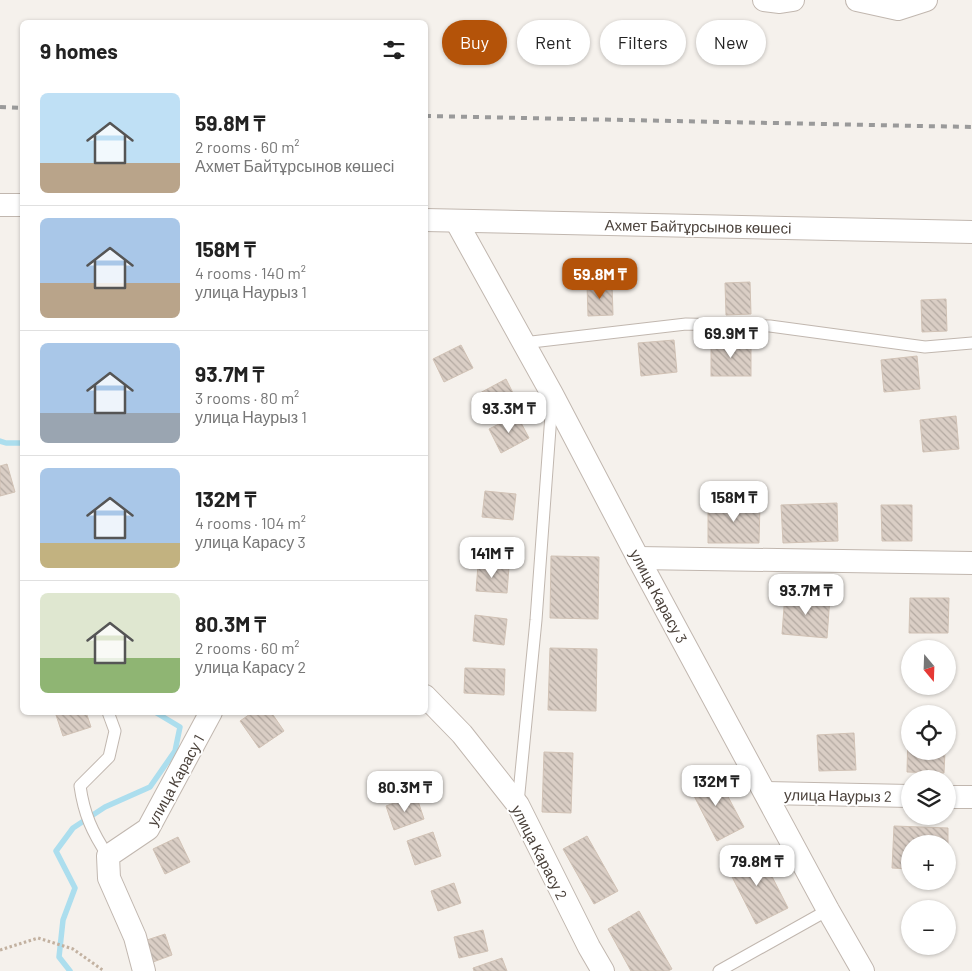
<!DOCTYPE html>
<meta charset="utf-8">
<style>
body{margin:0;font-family:Barlow,sans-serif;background:#f6f6f6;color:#222;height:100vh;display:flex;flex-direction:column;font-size:19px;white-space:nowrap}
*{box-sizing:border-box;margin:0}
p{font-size:16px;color:#767676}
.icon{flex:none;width:28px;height:28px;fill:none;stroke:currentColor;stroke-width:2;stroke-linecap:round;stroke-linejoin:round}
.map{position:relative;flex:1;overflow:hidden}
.panel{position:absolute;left:20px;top:20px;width:408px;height:695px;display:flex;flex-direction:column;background:#fff;border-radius:8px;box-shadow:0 1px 4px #0004}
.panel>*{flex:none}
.banner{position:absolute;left:442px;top:20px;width:454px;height:45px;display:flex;gap:10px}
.needle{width:32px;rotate:161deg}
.fabs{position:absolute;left:901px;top:640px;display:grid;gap:10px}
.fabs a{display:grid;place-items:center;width:55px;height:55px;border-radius:50%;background:#fff;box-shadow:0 1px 4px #0004;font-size:25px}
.price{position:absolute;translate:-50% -42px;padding:0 11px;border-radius:10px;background:#fff;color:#222;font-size:16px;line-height:32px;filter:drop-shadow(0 1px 2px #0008)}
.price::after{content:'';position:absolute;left:50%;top:30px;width:15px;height:11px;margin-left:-8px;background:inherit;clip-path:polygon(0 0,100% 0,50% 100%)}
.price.active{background:#b45309;color:#fff}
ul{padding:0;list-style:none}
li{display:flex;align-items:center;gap:15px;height:125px;padding:0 20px}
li+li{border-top:1px solid #e0e0e0}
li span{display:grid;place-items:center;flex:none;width:140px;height:100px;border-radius:8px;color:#555}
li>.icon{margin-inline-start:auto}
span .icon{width:60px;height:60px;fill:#fffc;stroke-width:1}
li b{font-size:21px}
h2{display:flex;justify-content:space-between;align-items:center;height:60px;padding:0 20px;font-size:21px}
.tag{padding:0 18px;border-radius:22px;background:#fff;box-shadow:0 1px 4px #0004;font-size:18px;line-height:45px}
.tag.active{background:#b45309;color:#fff}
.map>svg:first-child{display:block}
</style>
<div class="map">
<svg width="972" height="971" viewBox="0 0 972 971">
<defs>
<pattern id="building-back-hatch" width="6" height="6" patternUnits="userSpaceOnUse" patternTransform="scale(1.25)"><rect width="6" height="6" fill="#dacec5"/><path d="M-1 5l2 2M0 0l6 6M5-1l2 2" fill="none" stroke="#b3a9a1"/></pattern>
</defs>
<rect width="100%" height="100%" fill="#f5f1ec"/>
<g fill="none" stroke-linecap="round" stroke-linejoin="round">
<g stroke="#acdeee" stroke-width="5.5">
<path d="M0 441 6 443H22"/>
<path d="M70 971 59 957 63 920 75 888 56 851 73 828 105 807 150 787 175 751 180 727 155 712"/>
</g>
</g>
<g fill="url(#building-back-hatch)" stroke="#d1c2b5">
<path d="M750 282 751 314 726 315 725 283Z"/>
<path d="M587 284H612L613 315 588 316Z"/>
<path d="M946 299 947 331 922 332 921 300Z"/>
<path d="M674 340 677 372 641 376 638 343Z"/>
<rect x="711" y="341" width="40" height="35"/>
<path d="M461 345 473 368 444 382 433 359Z"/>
<path d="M917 356 920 389 884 392 881 360Z"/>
<path d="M506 379 518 403 489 417 478 394Z"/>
<path d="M517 415 529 438 501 453 489 429Z"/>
<path d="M956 416 959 449 923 452 920 420Z"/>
<path d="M7 464 15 492 0 496V466Z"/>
<path d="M485 491 516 494 513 520 482 517Z"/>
<path d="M837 503 838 541 783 543 781 505Z"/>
<path d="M708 504H760L759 543H708Z"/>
<path d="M881 505H912V541H882Z"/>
<path d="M551 556 599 557 598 619 550 618Z"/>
<path d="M478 565 509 567 507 593 476 591Z"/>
<path d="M785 594 830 597 827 638 782 634Z"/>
<path d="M910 598H949L948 633H909Z"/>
<path d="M475 615 507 619 504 645 473 641Z"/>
<path d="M550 648 597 649 596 711 548 710Z"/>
<path d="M465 668 505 669 504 695 464 693Z"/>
<path d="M55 712H86L91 727 63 736Z"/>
<path d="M253 712H271L284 731 259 748 240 721Z"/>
<path d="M908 732 910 733V751H945L944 773 907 772Z"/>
<path d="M854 733 856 770 819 771 817 735Z"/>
<path d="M544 752 573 753 571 813 542 812Z"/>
<path d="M715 772 744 827 717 841 689 786Z"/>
<path d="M416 795 424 819 394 830 386 806Z"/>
<path d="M894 826 948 828V858V844H910V869L892 868Z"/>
<path d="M433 832 441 856 415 865 407 841Z"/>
<path d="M587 836 618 891 594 904 563 849Z"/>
<path d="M178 837 190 862 165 874 153 849Z"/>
<path d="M758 849 788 908 756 924 726 865Z"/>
<path d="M454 883 461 903 438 911 431 891Z"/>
<path d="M639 911 672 969 668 971H631L608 929Z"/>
<path d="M483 930 488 951 459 958 454 937Z"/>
<path d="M165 934 172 955 145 965 138 943Z"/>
<path d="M502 958 507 971H474L473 968Z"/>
</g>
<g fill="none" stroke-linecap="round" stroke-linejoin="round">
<g stroke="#c1b7af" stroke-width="13">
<g id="service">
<path d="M523 343 686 324 770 326 925 347 972 343"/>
<path d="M518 803 536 620 552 401"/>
<path d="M108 856C92 832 84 814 80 786L109 757 115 731 108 712"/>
<path d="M719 971 828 910"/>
</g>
</g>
<g stroke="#c1b7af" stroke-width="24">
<g id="minor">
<path d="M764 0 780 2 793 0"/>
<path d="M857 0 898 9 926 0"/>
<path d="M0 205H22"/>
<path d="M425 220 972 232"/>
<path d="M456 221 552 394 638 558 828 910 863 971"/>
<path d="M638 558 972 563"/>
<path d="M425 696 462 734 518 805 589 947 603 971"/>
<path d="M766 793 910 796"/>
<path d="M948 797H972"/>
<path d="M144 971 135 937 109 878 108 856 148 829 211 712"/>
</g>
</g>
<path stroke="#c2b1a0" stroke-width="3" stroke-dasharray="2.5 2.5" stroke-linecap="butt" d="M0 950 38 938 73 949 104 971"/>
<use href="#service" stroke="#fff" stroke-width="11"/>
<use href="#minor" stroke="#fff" stroke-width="22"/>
<g stroke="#9a9a9a" stroke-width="4" stroke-dasharray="6 6" stroke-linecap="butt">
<path d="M0 107 22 108"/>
<path d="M425 116 972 127"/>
</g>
</g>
<g text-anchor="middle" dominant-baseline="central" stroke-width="4" stroke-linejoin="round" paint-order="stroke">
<g font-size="15" fill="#4a413a" stroke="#fff">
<text transform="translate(698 226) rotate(1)">Ахмет Байтұрсынов көшесі</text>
<text transform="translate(659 596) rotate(62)">улица Карасу 3</text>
<text transform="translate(175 780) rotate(-61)">улица Карасу 1</text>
<text transform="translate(838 795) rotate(1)">улица Наурыз 2</text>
<text transform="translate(540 852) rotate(63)">улица Карасу 2</text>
</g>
</g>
</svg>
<div class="fabs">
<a><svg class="needle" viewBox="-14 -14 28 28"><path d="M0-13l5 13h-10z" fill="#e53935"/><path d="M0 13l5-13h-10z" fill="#767676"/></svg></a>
<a><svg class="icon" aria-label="locate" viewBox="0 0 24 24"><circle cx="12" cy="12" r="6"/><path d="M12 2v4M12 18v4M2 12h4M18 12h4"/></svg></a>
<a><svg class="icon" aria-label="layers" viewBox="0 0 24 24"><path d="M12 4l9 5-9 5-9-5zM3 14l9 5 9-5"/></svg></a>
<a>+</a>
<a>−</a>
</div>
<b class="price active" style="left:600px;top:300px">59.8M ₸</b>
<b class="price" style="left:731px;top:359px">69.9M ₸</b>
<b class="price" style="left:509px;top:434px">93.3M ₸</b>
<b class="price" style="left:734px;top:523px">158M ₸</b>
<b class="price" style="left:492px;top:579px">141M ₸</b>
<b class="price" style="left:806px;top:616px">93.7M ₸</b>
<b class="price" style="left:716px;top:807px">132M ₸</b>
<b class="price" style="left:405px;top:813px">80.3M ₸</b>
<b class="price" style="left:757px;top:887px">79.8M ₸</b>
<div class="banner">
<a class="tag active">Buy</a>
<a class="tag">Rent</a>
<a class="tag">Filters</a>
<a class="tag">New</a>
</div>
<section class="panel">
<h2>9 homes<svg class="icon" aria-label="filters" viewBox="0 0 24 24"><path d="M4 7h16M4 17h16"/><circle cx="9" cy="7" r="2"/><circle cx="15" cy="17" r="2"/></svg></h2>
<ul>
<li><span style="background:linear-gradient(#bfe0f5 70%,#b9a48a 0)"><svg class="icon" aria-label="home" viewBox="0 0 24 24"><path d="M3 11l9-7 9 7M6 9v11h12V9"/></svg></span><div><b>59.8M ₸</b><p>2 rooms · 60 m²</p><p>Ахмет Байтұрсынов көшесі</p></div></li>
<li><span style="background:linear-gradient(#a9c7e8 65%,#b9a48a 0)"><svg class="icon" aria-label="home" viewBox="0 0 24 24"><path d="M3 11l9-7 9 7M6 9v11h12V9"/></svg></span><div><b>158M ₸</b><p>4 rooms · 140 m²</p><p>улица Наурыз 1</p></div></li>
<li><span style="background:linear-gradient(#a9c7e8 70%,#9aa5b1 0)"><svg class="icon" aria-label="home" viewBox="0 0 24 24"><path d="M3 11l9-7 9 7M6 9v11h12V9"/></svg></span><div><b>93.7M ₸</b><p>3 rooms · 80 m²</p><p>улица Наурыз 1</p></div></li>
<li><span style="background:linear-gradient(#a9c7e8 75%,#c2b280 0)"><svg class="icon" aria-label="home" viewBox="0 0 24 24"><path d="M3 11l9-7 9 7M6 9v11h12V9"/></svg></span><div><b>132M ₸</b><p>4 rooms · 104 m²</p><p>улица Карасу 3</p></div></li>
<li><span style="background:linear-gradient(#dfe7d0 65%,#8fb573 0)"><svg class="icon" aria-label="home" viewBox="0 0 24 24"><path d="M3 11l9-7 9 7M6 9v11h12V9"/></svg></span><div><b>80.3M ₸</b><p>2 rooms · 60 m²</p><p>улица Карасу 2</p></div></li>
</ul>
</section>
</div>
